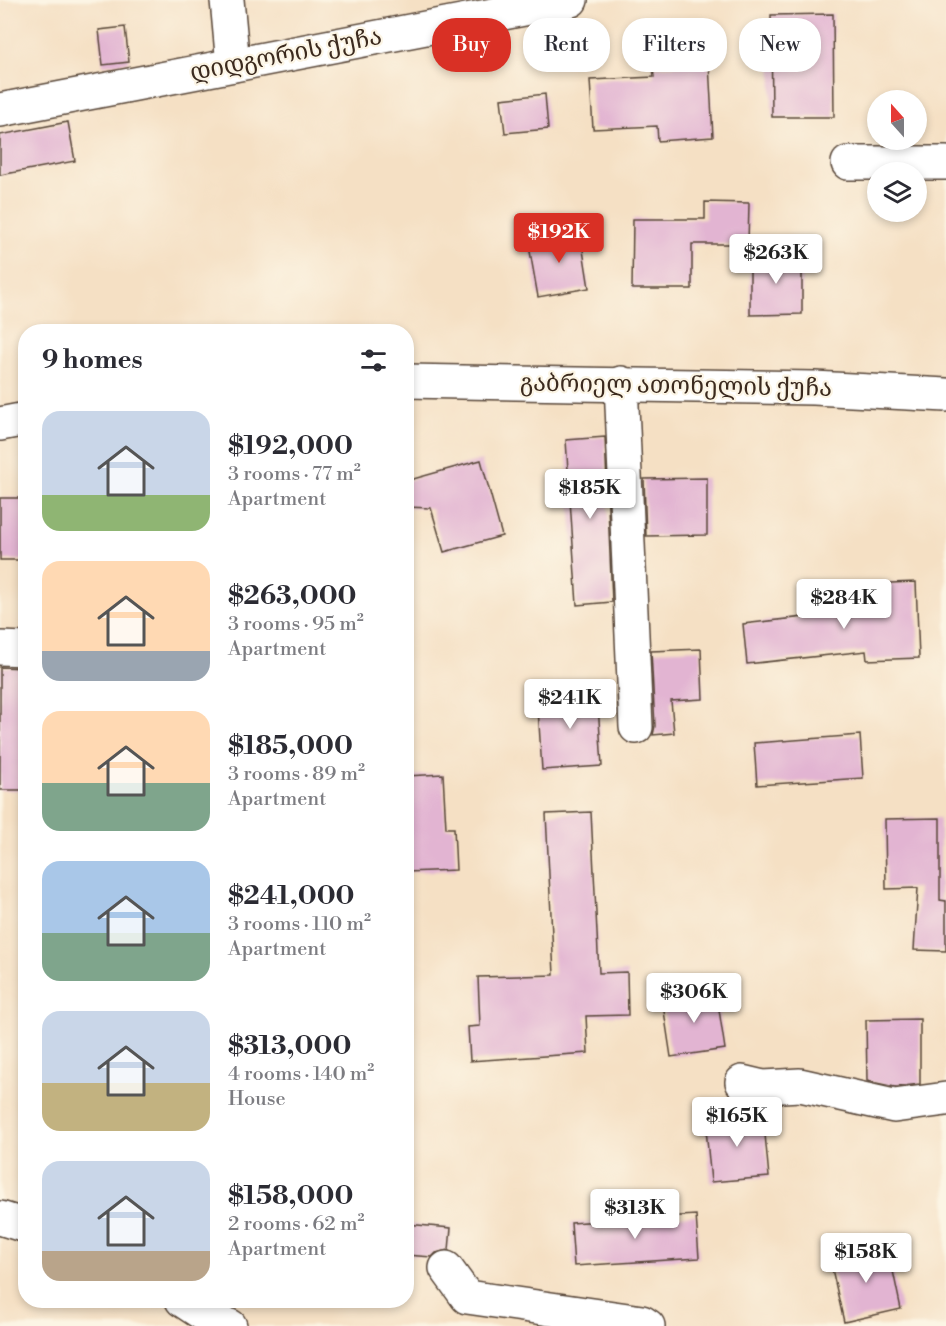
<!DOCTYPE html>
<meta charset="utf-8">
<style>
body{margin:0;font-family:"Libre Bodoni","Noto Serif Georgian",serif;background:#f2f2f3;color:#2b2b33;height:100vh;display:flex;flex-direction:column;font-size:22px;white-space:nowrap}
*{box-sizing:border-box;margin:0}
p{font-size:20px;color:#7c7c81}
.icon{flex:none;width:33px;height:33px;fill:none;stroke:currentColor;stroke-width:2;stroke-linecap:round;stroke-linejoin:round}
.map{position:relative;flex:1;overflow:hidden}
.drawer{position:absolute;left:18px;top:324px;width:396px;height:984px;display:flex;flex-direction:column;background:#fff;border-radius:24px;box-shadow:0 3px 9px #0003}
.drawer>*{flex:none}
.guide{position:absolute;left:432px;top:18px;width:423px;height:54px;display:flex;gap:12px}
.needle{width:39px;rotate:339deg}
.tools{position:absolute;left:867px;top:90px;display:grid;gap:12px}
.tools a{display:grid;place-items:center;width:60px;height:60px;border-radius:50%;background:#fff;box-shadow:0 3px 9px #0003;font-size:30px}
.price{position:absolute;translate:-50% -51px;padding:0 14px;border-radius:6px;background:#fff;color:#222;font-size:20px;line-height:39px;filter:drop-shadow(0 2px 3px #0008)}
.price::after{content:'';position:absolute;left:50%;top:36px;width:18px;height:14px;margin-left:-9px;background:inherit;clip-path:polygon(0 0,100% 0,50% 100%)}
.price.current{background:#d93025;color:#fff}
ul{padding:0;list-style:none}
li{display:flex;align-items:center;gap:18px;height:150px;padding:0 24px}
li span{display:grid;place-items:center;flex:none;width:168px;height:120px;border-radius:18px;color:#555}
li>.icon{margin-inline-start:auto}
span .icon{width:72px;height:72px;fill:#fffc;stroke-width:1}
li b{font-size:26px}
h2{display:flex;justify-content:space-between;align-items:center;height:72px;padding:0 24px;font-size:26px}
.pill{padding:0 21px;border-radius:24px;background:#fff;box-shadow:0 3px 9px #0003;font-size:21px;line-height:54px}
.pill.current{background:#d93025;color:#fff}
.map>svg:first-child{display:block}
</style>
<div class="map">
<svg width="946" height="1326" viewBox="0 0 946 1326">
<rect width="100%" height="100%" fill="#fcf5e5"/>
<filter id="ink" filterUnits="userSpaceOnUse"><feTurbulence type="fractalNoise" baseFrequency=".0167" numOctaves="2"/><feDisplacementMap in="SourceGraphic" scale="12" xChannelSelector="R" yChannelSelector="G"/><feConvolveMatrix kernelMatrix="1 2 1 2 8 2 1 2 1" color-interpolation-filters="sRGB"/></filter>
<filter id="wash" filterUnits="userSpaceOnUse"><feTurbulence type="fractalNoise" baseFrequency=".008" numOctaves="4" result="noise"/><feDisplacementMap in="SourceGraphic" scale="24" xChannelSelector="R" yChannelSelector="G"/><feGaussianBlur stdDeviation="1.35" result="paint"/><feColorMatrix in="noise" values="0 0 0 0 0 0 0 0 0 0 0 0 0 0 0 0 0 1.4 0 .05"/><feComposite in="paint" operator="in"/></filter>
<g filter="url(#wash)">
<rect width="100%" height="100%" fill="#f5e0c4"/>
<g id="blocks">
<g fill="#e2b4d2">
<path d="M833 14 834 117H772L771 15Z"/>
<path d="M125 27 129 62 103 65 99 30Z"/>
<path d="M709 64 713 137 658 141 657 126 593 129 590 80 654 77 653 67Z"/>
<path d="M545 94 548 129 505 133 501 99Z"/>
<path d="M68 122 75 161 0 175V135Z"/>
<path d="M705 202 749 203 748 244H692V289H632L633 219H705Z"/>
<path d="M580 231 589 288 538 297 528 240Z"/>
<path d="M802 255V314L750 315V256Z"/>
<path d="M605 437 612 602 577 605 566 440Z"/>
<path d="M481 460 502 536 444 552 431 508 406 507V481Z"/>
<path d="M707 478V535L646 536 644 479Z"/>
<rect x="0" y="498" width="26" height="62"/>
<path d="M916 582 919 658 867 660 866 651 747 664 743 624 865 610 864 584Z"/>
<path d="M701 649 703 699 671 701 674 733 653 735 655 726 651 651Z"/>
<path d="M0 667 26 668V790H0Z"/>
<path d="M597 689 602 766 542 770 537 693Z"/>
<path d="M860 735 863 778 757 785 754 743Z"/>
<path d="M443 774 446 828H454L456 870 406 872V776Z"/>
<path d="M591 812 599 973 627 972 628 1015 586 1016 588 1053 470 1061 468 1027 480 1026 478 977 554 975 546 814Z"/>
<path d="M940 818V900L946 901V951L914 950 918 888 886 889 885 819Z"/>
<path d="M716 990 725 1049 671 1057 662 998Z"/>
<path d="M920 1019V1084L895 1087 867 1081 866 1020Z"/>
<path d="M763 1113 769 1177 711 1182 705 1118Z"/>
<path d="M696 1215 699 1258 574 1266 571 1223Z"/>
<path d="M406 1224 451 1228 449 1250 436 1253 432 1257 406 1255Z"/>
<path d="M888 1247 901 1309 844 1322 830 1260Z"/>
</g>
</g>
</g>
<g filter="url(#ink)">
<use href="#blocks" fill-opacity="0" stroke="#574537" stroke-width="1.5"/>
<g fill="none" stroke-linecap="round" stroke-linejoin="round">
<g stroke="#574537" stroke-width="36">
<g id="minor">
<path d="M227 0 233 65"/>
<path d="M0 110 571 0"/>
<path d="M848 163H946"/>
<path d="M406 381 814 388 946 395"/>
<path d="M621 383 636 727"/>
<path d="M0 424 26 419"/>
<path d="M0 648 26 649"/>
<path d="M742 1082 763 1087 800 1085 894 1106 946 1099"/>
<path d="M0 1218 26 1226"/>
<path d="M446 1268 467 1297 642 1322 648 1326"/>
<path d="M182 1300 214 1321 230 1326"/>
</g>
</g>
<use href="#minor" stroke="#fff" stroke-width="33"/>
</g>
</g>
<g text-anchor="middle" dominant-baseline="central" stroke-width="4.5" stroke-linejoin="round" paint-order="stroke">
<g font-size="24" fill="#3b2a1e" stroke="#fcf5e5">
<text transform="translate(286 55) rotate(-11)">დიდგორის ქუჩა</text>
<text transform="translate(676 386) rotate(1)">გაბრიელ ათონელის ქუჩა</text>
</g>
</g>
</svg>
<div class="tools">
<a><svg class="needle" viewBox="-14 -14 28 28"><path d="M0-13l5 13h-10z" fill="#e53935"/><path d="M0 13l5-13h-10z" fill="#7c7c81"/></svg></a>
<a><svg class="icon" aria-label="layers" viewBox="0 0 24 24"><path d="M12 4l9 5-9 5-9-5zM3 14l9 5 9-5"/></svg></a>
</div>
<b class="price current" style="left:559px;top:264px">$192K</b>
<b class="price" style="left:776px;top:285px">$263K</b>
<b class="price" style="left:590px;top:520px">$185K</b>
<b class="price" style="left:844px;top:630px">$284K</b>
<b class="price" style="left:570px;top:730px">$241K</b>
<b class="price" style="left:694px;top:1024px">$306K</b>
<b class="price" style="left:737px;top:1148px">$165K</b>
<b class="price" style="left:635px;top:1240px">$313K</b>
<b class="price" style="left:866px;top:1284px">$158K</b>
<div class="guide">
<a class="pill current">Buy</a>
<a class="pill">Rent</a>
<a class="pill">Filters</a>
<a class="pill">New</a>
</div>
<section class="drawer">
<h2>9 homes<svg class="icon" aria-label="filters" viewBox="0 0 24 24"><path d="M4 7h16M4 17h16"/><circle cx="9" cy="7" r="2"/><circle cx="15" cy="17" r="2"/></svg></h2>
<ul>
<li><span style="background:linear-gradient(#c9d6e8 70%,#8fb573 0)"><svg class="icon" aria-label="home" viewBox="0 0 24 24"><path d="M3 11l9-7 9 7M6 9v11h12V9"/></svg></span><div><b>$192,000</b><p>3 rooms · 77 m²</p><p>Apartment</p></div></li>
<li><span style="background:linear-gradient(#ffd9b3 75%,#9aa5b1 0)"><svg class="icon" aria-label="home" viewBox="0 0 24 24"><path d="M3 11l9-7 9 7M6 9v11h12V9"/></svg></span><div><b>$263,000</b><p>3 rooms · 95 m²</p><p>Apartment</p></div></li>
<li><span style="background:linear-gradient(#ffd9b3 60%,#7fa58c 0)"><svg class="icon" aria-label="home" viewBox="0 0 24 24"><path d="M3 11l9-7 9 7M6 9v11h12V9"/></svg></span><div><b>$185,000</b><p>3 rooms · 89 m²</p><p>Apartment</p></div></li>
<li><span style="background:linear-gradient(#a9c7e8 60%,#7fa58c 0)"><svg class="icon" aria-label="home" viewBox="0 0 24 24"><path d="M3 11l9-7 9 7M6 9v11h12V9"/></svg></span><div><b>$241,000</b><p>3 rooms · 110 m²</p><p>Apartment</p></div></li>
<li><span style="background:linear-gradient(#c9d6e8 60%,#c2b280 0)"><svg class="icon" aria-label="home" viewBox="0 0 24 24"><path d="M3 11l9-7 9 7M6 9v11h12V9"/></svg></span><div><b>$313,000</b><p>4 rooms · 140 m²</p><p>House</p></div></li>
<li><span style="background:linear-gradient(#c9d6e8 75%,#b9a48a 0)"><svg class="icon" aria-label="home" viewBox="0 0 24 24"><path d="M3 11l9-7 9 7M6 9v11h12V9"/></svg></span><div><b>$158,000</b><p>2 rooms · 62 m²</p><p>Apartment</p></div></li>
</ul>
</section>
</div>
